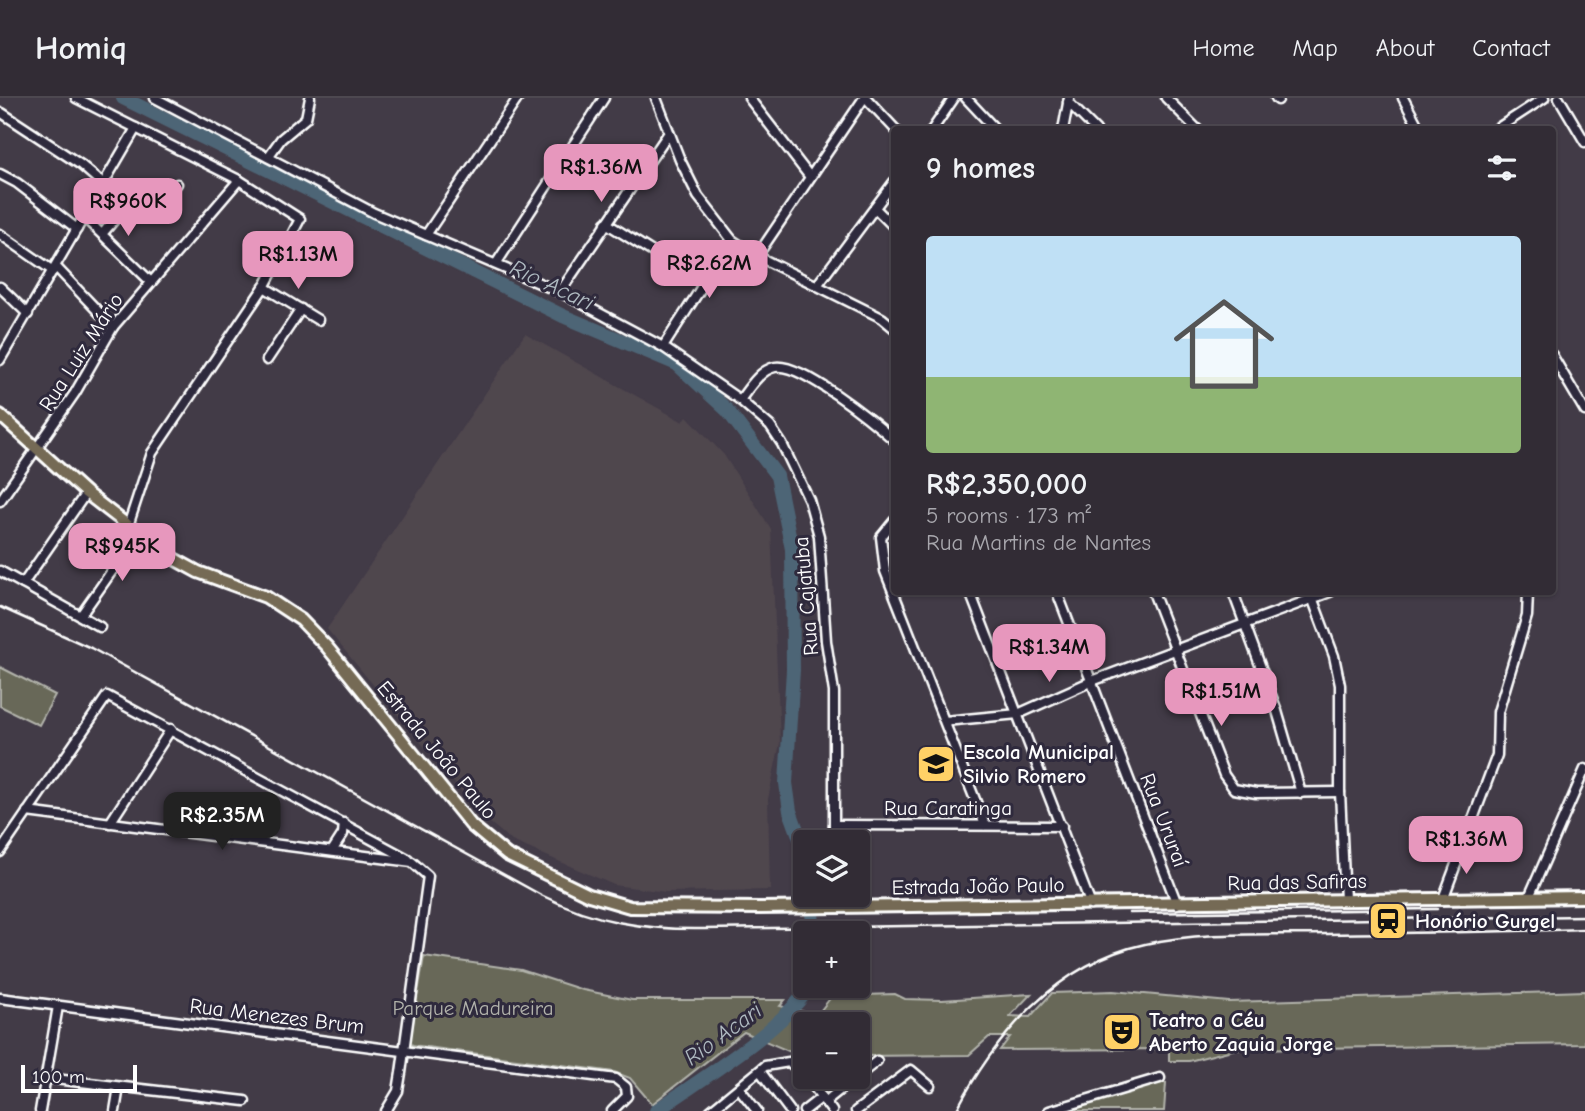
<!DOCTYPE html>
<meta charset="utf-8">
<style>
body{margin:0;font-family:"Comic Neue",sans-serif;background:#3d3841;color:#f1f3f6;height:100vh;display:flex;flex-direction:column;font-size:26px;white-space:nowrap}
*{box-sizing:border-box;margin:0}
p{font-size:23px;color:#a8a7ad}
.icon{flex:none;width:38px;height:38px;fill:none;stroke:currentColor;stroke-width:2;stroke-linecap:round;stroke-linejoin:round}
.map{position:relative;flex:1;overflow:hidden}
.details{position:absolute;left:891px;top:28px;width:665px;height:469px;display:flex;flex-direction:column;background:#322c35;border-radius:7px;box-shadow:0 2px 5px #0004,0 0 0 2px #4d4850}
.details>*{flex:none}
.fabs{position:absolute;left:793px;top:732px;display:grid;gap:14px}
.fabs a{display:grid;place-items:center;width:77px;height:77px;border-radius:7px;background:#322c35;box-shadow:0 2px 5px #0004,0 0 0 2px #4d4850;font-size:35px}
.scale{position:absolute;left:21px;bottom:18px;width:116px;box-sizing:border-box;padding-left:7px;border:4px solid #fff;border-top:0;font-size:19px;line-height:24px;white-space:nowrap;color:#fff;-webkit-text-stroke:5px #2f2a3d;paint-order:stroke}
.price{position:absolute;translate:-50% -60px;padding:0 16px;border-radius:14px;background:#e797bd;color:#111;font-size:23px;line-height:46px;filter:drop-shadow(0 2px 4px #0008)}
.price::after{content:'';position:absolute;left:50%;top:42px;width:21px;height:16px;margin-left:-10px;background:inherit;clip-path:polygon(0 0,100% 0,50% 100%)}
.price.on{background:#222;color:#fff}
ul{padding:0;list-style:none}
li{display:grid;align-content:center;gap:14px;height:371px;padding:0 35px}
li span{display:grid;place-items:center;height:217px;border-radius:7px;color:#555}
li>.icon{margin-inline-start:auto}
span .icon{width:126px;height:126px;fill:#fffc;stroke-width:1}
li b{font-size:30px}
h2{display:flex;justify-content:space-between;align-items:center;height:84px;padding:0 35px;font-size:30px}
header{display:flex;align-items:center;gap:42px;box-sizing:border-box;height:98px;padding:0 35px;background:#322c35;border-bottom:2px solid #4d4850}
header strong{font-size:33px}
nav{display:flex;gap:38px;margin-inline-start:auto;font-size:24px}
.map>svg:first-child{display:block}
</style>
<header>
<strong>Homiq</strong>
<nav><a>Home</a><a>Map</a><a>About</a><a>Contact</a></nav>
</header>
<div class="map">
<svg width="1585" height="1013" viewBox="0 0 1585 1013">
<rect width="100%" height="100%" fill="#423b47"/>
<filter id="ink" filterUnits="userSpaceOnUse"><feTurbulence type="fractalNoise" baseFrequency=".0143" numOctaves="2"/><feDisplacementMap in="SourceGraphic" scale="14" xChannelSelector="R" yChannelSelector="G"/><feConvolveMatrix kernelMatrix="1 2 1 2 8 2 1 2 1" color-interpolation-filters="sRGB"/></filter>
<g filter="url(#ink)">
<path fill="#50474e" d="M525 236 683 324 687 318 724 357 771 431 780 645 768 701 770 792 666 794 614 787 512 743 481 717 327 531Z"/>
<g fill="#676859" stroke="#b3b4ac" stroke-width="2">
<path d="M0 569 55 597 39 627 0 608Z"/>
<path d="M424 858 521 872 583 892 632 902H785L780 908 817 917 832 898 895 896 905 901 942 902 1031 896 1010 918 1030 919 1052 895 1113 893 1229 904 1585 893V946L1236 951 1189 963H1169V951L1000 952 1010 939H989L969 957 858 958V926H805V959L790 958 791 954 744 934 652 1006 630 980 614 974 412 947 410 943Z"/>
<path d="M1155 984 1166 985 1164 1013H1068Z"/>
</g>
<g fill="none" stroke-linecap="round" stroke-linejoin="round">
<g stroke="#4d6576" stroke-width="14">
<path d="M123 0 563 218 677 266 727 312 777 378 792 451 793 572 786 685 790 713 805 754"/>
<path d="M810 796 814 835"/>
<path d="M656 1013C699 982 785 931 810 887"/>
</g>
<g stroke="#fff" stroke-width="13">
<g id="minor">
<path d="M76 0 239 82 300 121 266 186 152 355 128 428"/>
<path d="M155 0 374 115 560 194 663 249 740 302 770 328 782 346 809 402 819 438 826 543 834 594V744"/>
<path d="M656 0 680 62 698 98 732 142 757 158 882 220 894 230"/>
<path d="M749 0 810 79"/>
<path d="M866 0 896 32"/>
<path d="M966 0 996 32"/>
<path d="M1166 0 1198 32"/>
<path d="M1276 0 1278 2"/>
<path d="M1403 0 1420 32"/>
<path d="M1559 0 1585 44"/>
<path d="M1068 4 1096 32"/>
<path d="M2 15 81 67 103 86"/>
<path d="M932 32 954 0"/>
<path d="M1063 32 1069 0"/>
<path d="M1495 32 1544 0"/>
<path d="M268 59 281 41 306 20 310 0"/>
<path d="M0 76 17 85 77 131"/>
<path d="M875 110 894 129"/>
<path d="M84 119 151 184"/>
<path d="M606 125 702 185"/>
<path d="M103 135 139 93 150 92 163 100 177 86"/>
<path d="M0 136 53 173"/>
<path d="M426 137 518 0"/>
<path d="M757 158 864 0"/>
<path d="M496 166 604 0"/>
<path d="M56 169 113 229"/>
<path d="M818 186 894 84"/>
<path d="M0 189 28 216"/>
<path d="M264 189 318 222"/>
<path d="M560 194 668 36"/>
<path d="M663 249 732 142"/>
<path d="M1552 257 1585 313"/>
<path d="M0 262 136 30"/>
<path d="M267 262 301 211"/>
<path d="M740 302C749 290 760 272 775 269 801 264 875 325 894 342"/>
<path d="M0 403 75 295 113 229 239 82"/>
<path d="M894 423 881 439 885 473 985 727"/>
<path d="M0 473 100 529"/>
<path d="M23 486 86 395"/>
<path d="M970 494 1091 807"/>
<path d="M1057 494 1177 806"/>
<path d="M1153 494 1224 677 1234 691 1256 695 1340 694"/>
<path d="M1233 494 1277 613 1301 695"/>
<path d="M1310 494 1334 558 1340 587V694L1345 802"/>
<path d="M81 517 138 436"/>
<path d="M945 623 1018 616 1092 583 1330 494"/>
<path d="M27 714 412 764 428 778 401 975 398 993 386 1013"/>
<path d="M110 725 171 631"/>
<path d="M834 727 1062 728"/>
<path d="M332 753 343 736 344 725"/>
<path d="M0 754 107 598 408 761"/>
<path d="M835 796V809"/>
<path d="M1529 799 1585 671"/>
<path d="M1443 801 1497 657 1498 614 1527 518 1528 494"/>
<path d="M0 900 616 981 626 989 627 998 612 1013"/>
<path d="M760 973 790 1013"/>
<path d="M806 978 832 1013"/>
<path d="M858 978 877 963"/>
<path d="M46 980 245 1003"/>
<path d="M739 990 757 1013"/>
<path d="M825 1004 857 978"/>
<path d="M40 1013 58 908"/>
<path d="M115 1013 119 989"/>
<path d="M710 1013 765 968 789 964 805 977"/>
<path d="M804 1013 822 999"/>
<path d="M856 1013 911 972 930 988"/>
<path d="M1049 1013 1160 980"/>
</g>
</g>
<g stroke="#fff" stroke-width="16">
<path id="major" d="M0 317 86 395 165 456 198 474 266 499 301 522 327 549 471 727 507 757 589 797 630 809 761 810 1585 799"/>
</g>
<use href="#minor" stroke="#2f2a3d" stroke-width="8"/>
<use href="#major" stroke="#746b55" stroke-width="10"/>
<g stroke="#fff" stroke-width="2.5">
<path d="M0 509 91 550 541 797C595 824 644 832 704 831L1585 818"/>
<path d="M1129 815 1437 811"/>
<path d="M956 1013C996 937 1057 865 1145 846 1203 833 1265 837 1325 836 1411 835 1498 834 1585 831"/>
</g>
</g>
</g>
<defs>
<g id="school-square" transform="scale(2.0125)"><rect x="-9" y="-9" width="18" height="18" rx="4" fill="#ffd166" stroke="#2f2a3d"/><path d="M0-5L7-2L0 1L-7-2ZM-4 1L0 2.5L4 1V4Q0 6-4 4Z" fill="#111"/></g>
<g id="station-square" transform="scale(2.0125)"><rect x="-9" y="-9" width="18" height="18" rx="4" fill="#ffd166" stroke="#2f2a3d"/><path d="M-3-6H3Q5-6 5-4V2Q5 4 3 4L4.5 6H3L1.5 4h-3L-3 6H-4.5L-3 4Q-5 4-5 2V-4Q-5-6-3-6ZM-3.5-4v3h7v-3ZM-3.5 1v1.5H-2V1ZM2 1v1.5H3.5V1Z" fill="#111"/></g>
<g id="theatre-square" transform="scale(2.0125)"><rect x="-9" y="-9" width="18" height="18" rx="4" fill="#ffd166" stroke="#2f2a3d"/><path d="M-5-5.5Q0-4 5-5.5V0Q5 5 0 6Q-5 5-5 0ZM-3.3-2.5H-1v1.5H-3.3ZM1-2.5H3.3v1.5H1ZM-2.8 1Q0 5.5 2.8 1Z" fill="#111"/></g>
</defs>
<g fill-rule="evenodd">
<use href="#school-square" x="936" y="666"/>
<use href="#station-square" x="1388" y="823"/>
<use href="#theatre-square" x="1122" y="934"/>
</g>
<g text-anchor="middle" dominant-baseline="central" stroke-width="6" stroke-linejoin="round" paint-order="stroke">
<g font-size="21" fill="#fff" stroke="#2f2a3d">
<text transform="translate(81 254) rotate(-57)">Rua Luiz Mário</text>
<text transform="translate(806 498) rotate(-95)">Rua Cajatuba</text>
<text transform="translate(437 652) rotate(50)">Estrada João Paulo</text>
<text x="948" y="710">Rua Caratinga</text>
<text transform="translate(1164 722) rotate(69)">Rua Ururaí</text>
<text transform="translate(1297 784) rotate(-1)">Rua das Safiras</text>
<text transform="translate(978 788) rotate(-1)">Estrada João Paulo</text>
<text transform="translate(277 918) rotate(7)">Rua Menezes Brum</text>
</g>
<g font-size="21" font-weight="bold" fill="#fff" stroke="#2f2a3d" text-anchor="start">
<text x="963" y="654">Escola Municipal<tspan x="963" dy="24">Silvio Romero</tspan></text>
<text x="1415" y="823">Honório Gurgel</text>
<text x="1149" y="922">Teatro a Céu<tspan x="1149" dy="24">Aberto Zaquia Jorge</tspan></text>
</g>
<g font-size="21" fill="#b3b4ac" stroke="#2f2a3d">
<text x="473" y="910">Parque Madureira</text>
</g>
<g font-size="23" font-style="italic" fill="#afbac1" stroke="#2f2a3d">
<text transform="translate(552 187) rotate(25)">Rio Acari</text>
<text transform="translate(723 936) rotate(-36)">Rio Acari</text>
</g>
</g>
</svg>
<div class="fabs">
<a><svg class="icon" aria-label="layers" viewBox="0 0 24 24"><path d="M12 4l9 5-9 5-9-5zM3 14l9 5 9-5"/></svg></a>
<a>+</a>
<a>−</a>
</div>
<div class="scale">100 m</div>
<b class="price" style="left:601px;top:106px">R$1.36M</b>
<b class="price" style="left:128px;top:140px">R$960K</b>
<b class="price" style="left:298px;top:193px">R$1.13M</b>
<b class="price" style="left:709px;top:202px">R$2.62M</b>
<b class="price" style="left:122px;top:485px">R$945K</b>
<b class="price" style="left:1049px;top:586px">R$1.34M</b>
<b class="price" style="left:1221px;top:630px">R$1.51M</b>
<b class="price on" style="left:222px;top:754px">R$2.35M</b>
<b class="price" style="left:1466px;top:778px">R$1.36M</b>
<section class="details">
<h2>9 homes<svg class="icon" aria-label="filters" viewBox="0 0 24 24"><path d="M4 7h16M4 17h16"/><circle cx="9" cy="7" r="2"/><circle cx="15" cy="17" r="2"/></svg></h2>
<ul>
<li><span style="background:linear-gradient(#bfe0f5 65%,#8fb573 0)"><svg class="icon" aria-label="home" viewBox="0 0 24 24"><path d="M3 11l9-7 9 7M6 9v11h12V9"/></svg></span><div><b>R$2,350,000</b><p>5 rooms · 173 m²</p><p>Rua Martins de Nantes</p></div></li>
</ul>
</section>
</div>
